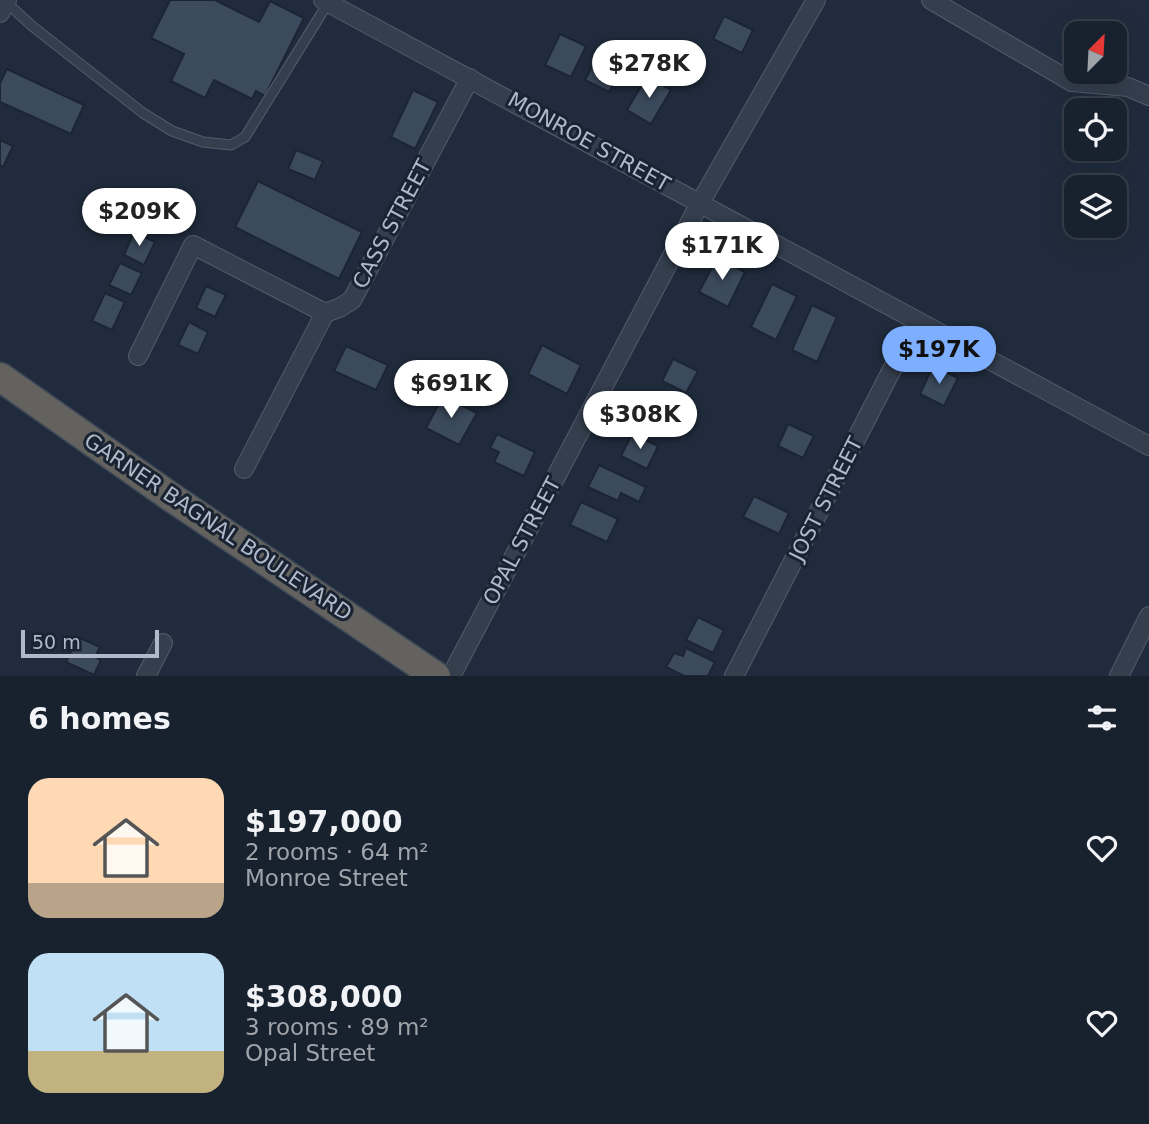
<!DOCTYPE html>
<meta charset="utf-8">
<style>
body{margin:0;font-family:"DejaVu Sans",sans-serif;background:#212936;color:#f1f3f6;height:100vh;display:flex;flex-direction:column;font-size:26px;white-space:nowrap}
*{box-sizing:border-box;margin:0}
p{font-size:23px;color:#9fa3aa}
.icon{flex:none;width:38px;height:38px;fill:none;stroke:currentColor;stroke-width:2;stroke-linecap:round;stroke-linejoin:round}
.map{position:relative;height:676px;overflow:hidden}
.details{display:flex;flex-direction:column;background:#18212e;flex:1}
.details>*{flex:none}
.needle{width:46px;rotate:24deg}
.buttons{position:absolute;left:1064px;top:21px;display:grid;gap:14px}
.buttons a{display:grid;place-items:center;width:63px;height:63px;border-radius:14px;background:#18212e;box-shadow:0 7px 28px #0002,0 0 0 2px #363e4a;font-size:35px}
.scale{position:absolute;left:21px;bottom:18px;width:138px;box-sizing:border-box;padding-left:7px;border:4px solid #afb9c9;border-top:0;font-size:19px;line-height:24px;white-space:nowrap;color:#afb9c9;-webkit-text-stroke:5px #192332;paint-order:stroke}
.price{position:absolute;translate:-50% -60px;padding:0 16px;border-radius:24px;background:#fff;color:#222;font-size:23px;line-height:46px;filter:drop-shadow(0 2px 4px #0008)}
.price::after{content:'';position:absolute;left:50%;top:42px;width:21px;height:16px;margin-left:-10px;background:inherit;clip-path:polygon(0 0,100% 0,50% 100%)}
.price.selected{background:#7eafff;color:#111}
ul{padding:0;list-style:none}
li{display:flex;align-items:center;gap:21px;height:175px;padding:0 28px}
li span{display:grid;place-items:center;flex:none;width:196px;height:140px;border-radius:21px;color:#555}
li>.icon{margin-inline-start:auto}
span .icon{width:84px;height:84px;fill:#fffc;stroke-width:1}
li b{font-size:30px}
h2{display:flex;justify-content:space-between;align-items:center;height:84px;padding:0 28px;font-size:30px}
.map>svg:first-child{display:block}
</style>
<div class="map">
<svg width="1149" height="676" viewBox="0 0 1149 676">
<rect width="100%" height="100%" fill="#202c3d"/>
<g fill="#3b4a5d" stroke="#1b2534" stroke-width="2">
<path d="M170 0H215L259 22 270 1 304 18 265 96 256 91 252 99 214 80 205 98 171 81 184 54 151 38Z"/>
<path d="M724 16 753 30 742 53 713 39Z"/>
<path d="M560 34 586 46 571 77 545 65Z"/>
<path d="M603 46 631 60 618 85 614 83 609 92 585 80Z"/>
<path d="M7 69 84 105 71 134 0 102V83Z"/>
<path d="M647 76 671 90 651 124 627 110Z"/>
<path d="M413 90 438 102 415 149 391 137Z"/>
<path d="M0 140 13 146 3 167 0 165Z"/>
<path d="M296 150 323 161 315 180 288 169Z"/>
<path d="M258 181 362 232 339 279 235 227Z"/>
<path d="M134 232 155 242 144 265 124 255Z"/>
<path d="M717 258 745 272 728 307 699 292Z"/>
<path d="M120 263 142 273 131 295 109 285Z"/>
<path d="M772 284 797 296 776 340 751 327Z"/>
<path d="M206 286 226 295 215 317 196 308Z"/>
<path d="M105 293 125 302 112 330 92 321Z"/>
<path d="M812 305 837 317 817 362 792 350Z"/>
<path d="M189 322 208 332 198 354 178 345Z"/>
<path d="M542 345 581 365 567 394 528 374Z"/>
<path d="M346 346 388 365 376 390 334 371Z"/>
<path d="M673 359 698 371 686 393 662 381Z"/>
<path d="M465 362 495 379 480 406 449 388Z"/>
<path d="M933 366 958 378 944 406 920 394Z"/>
<path d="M443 396 477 413 459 445 426 428Z"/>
<path d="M649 396 687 417 676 437 638 416Z"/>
<path d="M788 424 814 436 803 458 778 446Z"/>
<path d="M497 434 535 452 524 476 494 462 499 452 490 448Z"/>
<path d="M632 434 658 446 647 469 621 456Z"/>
<path d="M599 465 646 487 639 502 621 493 618 501 588 487Z"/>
<path d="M754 496 789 513 779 534 743 517Z"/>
<path d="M581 502 618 519 607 542 570 525Z"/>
<path d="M698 617 724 630 713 653 686 640Z"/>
<path d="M78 637 100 647 95 657 101 660 94 675 66 662Z"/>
<path d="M686 648 715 662 708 676H684L666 667 674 653 683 656Z"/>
</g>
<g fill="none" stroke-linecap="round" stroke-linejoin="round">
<g stroke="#525c6b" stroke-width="11">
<path id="service" d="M6 2 32 26 143 113 172 131 203 142 231 145 245 137 328 3"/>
</g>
<g stroke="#525c6b" stroke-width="20">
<g id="minor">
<path d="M323 0 1149 446"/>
<path d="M931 0 1072 82 1128 87 1149 96"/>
<path d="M0 13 7 0"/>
<path d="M138 356 193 245 325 313"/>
<path d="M244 469 325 313 339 308 352 300 470 78"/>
<path d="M146 676 163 643"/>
<path d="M451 676 700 203 816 0"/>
<path d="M734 676 917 321"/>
<path d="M1119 676 1149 616"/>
</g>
</g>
<g stroke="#3f4958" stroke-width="31">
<path id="trunk" d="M0 377 171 497 436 676"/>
</g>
<use href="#service" stroke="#343e4d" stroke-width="9"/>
<use href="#minor" stroke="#343e4d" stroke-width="18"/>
<use href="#trunk" stroke="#63625e" stroke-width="28"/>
</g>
<g text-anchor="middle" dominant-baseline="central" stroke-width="6" stroke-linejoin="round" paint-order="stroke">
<g font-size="21" fill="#afb9c9" stroke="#192332">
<text transform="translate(589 142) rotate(29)">MONROE STREET</text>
<text transform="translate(392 224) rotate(-62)">CASS STREET</text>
<text transform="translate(826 499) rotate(-63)">JOST STREET</text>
<text transform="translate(218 527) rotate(34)">GARNER BAGNAL BOULEVARD</text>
<text transform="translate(522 541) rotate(-62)">OPAL STREET</text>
</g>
</g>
</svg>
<div class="buttons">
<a><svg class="needle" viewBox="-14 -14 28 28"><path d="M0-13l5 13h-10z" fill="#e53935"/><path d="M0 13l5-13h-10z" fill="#9fa3aa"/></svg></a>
<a><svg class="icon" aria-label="locate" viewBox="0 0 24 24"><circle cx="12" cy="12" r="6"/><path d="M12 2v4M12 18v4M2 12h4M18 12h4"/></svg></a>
<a><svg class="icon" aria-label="layers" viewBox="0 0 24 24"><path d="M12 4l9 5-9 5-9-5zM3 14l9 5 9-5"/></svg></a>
</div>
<div class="scale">50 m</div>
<b class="price" style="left:649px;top:100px">$278K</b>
<b class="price" style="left:139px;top:248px">$209K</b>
<b class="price" style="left:722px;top:282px">$171K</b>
<b class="price selected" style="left:939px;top:386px">$197K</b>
<b class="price" style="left:451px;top:420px">$691K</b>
<b class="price" style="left:640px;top:451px">$308K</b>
</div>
<section class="details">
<h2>6 homes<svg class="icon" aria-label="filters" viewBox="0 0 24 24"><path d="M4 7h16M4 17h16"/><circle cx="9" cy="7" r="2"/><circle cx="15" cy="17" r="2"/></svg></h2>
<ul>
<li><span style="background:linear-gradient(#ffd9b3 75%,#b9a48a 0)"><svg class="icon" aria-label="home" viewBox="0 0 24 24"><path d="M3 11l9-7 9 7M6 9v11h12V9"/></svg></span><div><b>$197,000</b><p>2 rooms · 64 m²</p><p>Monroe Street</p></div><svg class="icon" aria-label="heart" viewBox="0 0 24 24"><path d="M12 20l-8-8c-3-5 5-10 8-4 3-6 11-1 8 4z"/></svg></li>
<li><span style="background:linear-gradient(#bfe0f5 70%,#c2b280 0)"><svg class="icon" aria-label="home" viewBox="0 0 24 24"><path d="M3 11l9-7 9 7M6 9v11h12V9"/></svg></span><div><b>$308,000</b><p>3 rooms · 89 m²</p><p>Opal Street</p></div><svg class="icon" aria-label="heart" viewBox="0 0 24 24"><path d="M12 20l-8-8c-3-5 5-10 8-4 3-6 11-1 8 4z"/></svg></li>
</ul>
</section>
